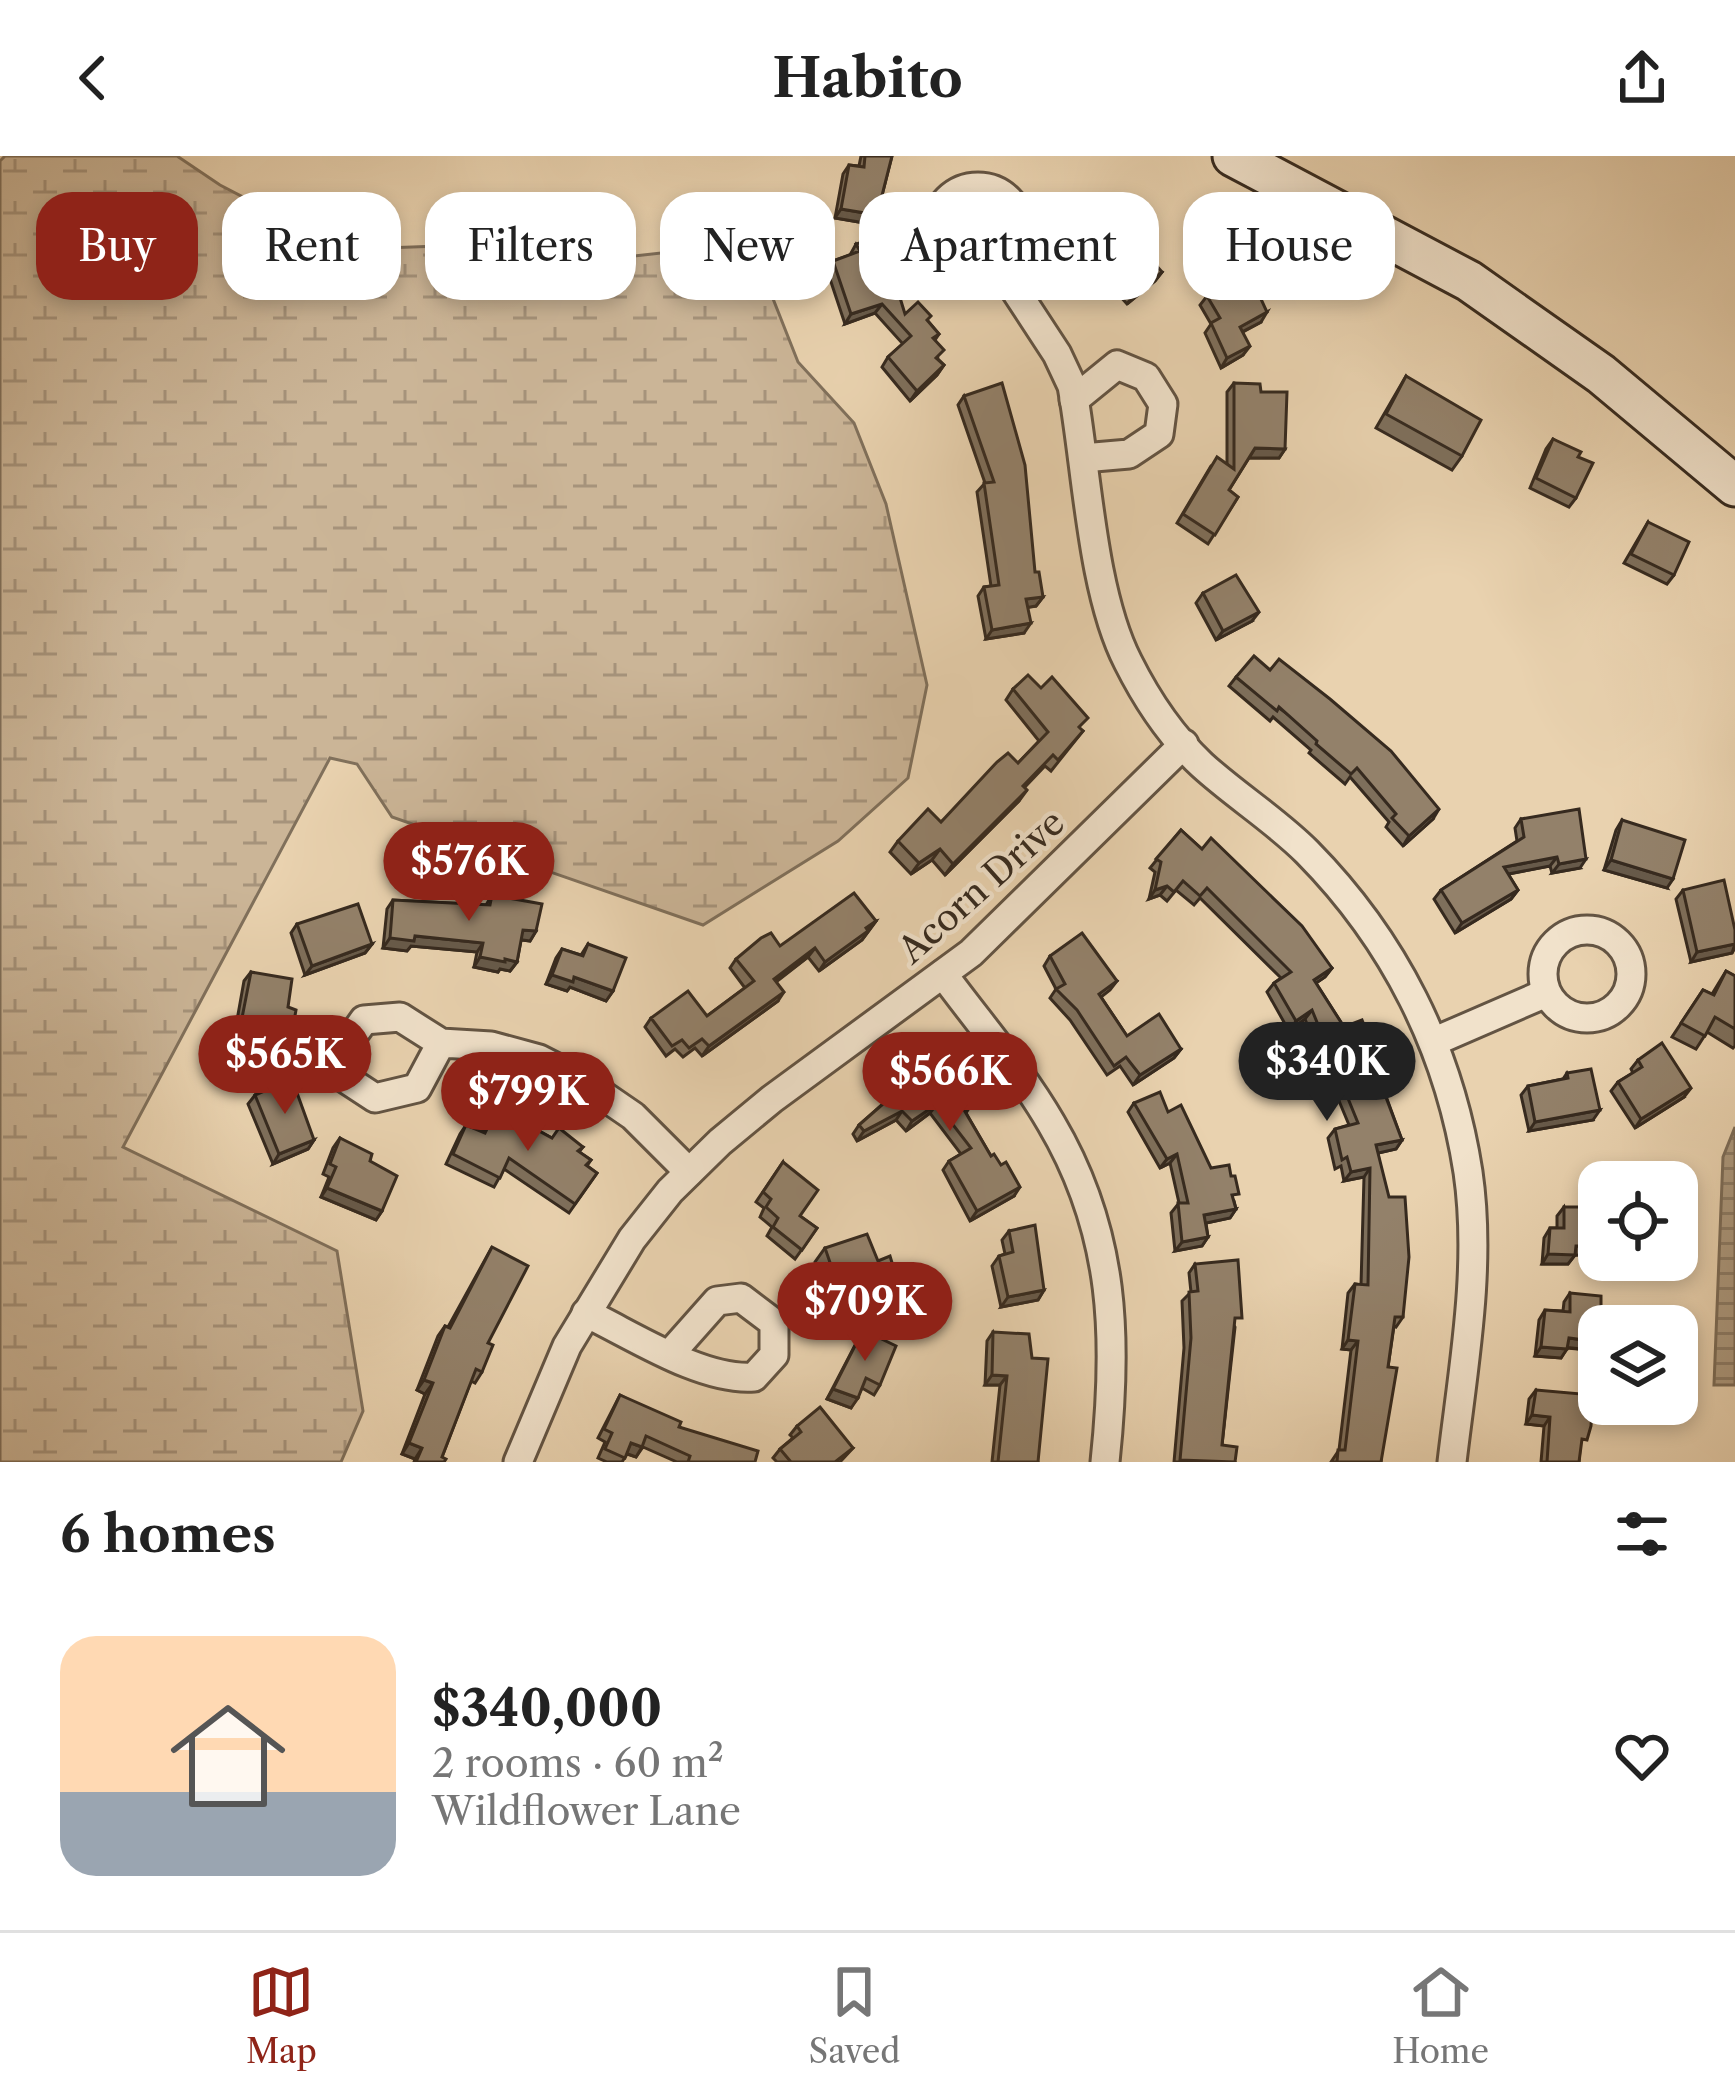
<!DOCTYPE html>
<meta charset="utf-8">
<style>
body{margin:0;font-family:"Libre Caslon Text",serif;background:#f2f2f2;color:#222;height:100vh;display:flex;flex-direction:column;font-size:45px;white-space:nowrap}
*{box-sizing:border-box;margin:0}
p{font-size:39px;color:#767676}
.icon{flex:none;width:66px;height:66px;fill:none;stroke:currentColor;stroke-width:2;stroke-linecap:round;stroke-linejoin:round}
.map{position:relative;height:1306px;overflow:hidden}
.side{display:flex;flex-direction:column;background:#fff;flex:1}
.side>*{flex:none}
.top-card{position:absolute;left:36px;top:36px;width:1665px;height:108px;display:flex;gap:24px}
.fabs{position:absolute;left:1578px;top:1005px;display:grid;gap:24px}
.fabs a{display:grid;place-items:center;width:120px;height:120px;border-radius:24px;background:#fff;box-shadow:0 6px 18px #0003;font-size:60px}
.price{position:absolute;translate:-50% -102px;padding:0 27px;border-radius:42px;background:#8f2418;color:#fff;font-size:39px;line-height:78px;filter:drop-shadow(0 3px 6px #0008)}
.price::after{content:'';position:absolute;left:50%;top:72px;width:36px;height:27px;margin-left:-18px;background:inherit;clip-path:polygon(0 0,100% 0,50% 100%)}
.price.selected{background:#222;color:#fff}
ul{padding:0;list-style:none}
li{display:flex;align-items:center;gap:36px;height:300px;padding:0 60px}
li+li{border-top:3px solid #e0e0e0}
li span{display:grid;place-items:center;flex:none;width:336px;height:240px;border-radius:36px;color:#555}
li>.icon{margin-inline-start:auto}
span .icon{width:144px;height:144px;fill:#fffc;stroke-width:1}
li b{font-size:51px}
h2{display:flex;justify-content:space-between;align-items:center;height:144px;padding:0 60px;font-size:51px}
.tag{padding:0 42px;border-radius:36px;background:#fff;box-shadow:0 6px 18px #0003;font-size:42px;line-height:108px}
.tag.selected{background:#8f2418;color:#fff}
header{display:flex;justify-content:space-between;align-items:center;height:156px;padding:0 60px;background:#fff;font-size:54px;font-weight:800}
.dock{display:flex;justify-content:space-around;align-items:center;height:168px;border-top:3px solid #e0e0e0;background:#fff;font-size:33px;color:#767676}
.dock a{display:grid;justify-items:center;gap:6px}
.dock .selected{color:#8f2418}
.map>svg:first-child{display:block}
</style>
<header><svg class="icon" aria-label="back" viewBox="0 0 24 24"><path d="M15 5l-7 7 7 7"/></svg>Habito<svg class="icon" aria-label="share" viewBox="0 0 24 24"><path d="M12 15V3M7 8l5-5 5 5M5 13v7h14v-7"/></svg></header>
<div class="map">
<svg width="1735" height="1306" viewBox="0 0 1735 1306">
<defs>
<pattern id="wetland-marsh" width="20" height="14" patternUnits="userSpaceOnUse" patternTransform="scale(3)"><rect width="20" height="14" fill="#cbb597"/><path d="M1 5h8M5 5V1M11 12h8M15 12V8" fill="none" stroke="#a6937b"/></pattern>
<pattern id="water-rules" width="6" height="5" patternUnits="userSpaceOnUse" patternTransform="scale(3)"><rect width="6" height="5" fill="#ac997e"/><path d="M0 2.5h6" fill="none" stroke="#8d7d67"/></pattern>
</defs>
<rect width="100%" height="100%" fill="#e9d2af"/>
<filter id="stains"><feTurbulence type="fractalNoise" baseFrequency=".00167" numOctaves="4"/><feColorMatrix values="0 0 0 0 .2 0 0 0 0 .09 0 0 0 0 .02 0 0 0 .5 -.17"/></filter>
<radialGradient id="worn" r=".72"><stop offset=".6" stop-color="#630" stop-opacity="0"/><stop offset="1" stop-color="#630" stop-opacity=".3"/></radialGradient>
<path fill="url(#wetland-marsh)" stroke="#80705b" stroke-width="3" d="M5 0H177L220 29 314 78 384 92 440 90 501 50 542 56 580 67 590 88 589 105 751 87 798 206 854 267 886 348 927 529 908 622 838 685 703 769 392 661 357 608 330 602 123 991 337 1095 363 1255 341 1306H0V5Z"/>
<path fill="url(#water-rules)" stroke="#7d6d58" stroke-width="3" d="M1735 971V1229H1714L1723 1001Z"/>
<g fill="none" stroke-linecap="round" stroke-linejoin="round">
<g stroke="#635443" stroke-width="33">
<g id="street">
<circle cx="978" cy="74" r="43"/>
<path d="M1000 111 1057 198 1072 230C1087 312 1091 434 1128 506 1147 544 1171 580 1202 609 1236 640 1275 664 1307 696 1394 784 1449 893 1468 1016 1482 1111 1463 1212 1452 1306"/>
<path d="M1074 244 1117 209 1146 221 1163 248 1159 278 1129 298 1083 302"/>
<circle cx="1587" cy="818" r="44"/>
<path d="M943 818C979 867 1021 915 1051 967 1116 1077 1118 1184 1105 1306"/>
<path d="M1433 886 1546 837"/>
<path d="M441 887 417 932 375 942 346 923 341 896 364 864 400 861 441 887 491 890 539 903 582 925 633 960 689 1016"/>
<path d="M586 1157C634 1180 702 1225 754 1221L774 1199V1167L741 1142 717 1145 670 1198"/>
<path d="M518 1306 567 1190 632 1083 670 1035 720 986 772 943 971 797 1184 588"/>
</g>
</g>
<g stroke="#362a1f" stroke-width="45">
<path id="secondary" d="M1233 0 1469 125 1601 218 1735 330"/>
</g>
<use href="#street" stroke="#f1e2cb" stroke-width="27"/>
<use href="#secondary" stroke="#f1e2cb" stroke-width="39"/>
</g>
<g fill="#7e6f5b" stroke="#362a1f" stroke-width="3">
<path d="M861 0H892L877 59 871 68 835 62 843 18 849 9 859 10Z"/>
<path d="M856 88 905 158 928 165 939 178 935 184 938 203 944 209 937 219 910 245 882 211 888 201 903 188 875 157 845 168 827 114 833 105 850 99Z"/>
<path d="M1087 92 1162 116 1155 125 1127 148 1119 139 1115 142 1081 101Z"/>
<path d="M1207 140H1263L1261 143V166L1243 176V199L1221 212 1205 177 1211 168 1200 149Z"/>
<path d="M1406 220 1462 300 1452 314 1376 272Z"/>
<path d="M1234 227 1261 236 1285 293 1279 302H1249L1229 334 1238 341 1208 388 1177 367 1211 310 1227 308V236Z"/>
<path d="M964 240 1035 416 1043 441 1036 450 1027 451 1024 477 986 483 978 440 984 431 991 430 977 336 985 327 958 249Z"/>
<path d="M1553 283 1578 301 1576 342 1569 351 1530 332 1546 293Z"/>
<path d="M1648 366 1674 419 1667 428 1624 407Z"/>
<path d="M1203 437 1252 465 1216 484 1196 447Z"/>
<path d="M1236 521 1433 663 1403 690 1386 671 1389 666 1350 621 1345 628 1309 597 1311 594 1273 561 1270 565 1229 530Z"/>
<path d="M1013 533 1083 575 1051 615 1045 610 1025 631 1019 645 945 719 932 704 911 718 890 696 898 685 941 666 1018 607 1039 585 1006 544Z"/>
<path d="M1521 663 1580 712 1552 717 1550 710 1508 718 1518 734 1511 743 1455 777 1434 743 1441 734 1517 685 1515 672Z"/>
<path d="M1622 664 1667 732 1604 714 1616 674Z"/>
<path d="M1181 674 1332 812 1325 821 1316 827 1344 871 1368 891 1402 984 1396 993 1378 997 1403 1161 1396 1171 1394 1170 1388 1211 1381 1306H1331L1339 1294 1351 1194 1342 1193 1348 1137 1355 1128 1361 1129 1364 1021 1344 1025 1341 1010 1335 1013 1328 982 1335 973 1349 969 1305 863 1289 875 1267 836 1274 827 1281 822 1200 742 1194 749 1176 734 1167 745 1160 739 1149 743 1155 716 1150 712Z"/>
<path d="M1683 734 1735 774V792L1732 797 1691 806 1676 743Z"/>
<path d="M492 739 536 775 530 785 521 784 517 806 510 815 500 813 498 816 474 811 477 796 411 790 407 795 383 792 387 753 393 744 486 749Z"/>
<path d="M876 765 862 784 819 815 808 801 776 826 778 845 702 900 695 892 683 901 675 893 666 900 645 871 651 862 707 860 745 832 730 812 736 803 780 790Z"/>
<path d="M297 768 372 788 365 797 305 819 291 777Z"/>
<path d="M588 788 613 835 606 845 570 831 567 835 546 828 556 802 562 793 581 799Z"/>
<path d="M1050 800 1117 825 1110 834 1101 841 1127 880 1181 893 1174 902 1133 929 1120 910 1107 919 1070 864 1050 842 1056 833 1044 810Z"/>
<path d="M1726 815 1735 820V890L1733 892 1707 876 1696 893 1672 881 1703 834 1712 838Z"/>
<path d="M251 816 288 851 291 882 285 891 234 881 244 825Z"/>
<path d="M1638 904 1684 941 1635 972 1611 935 1618 926 1633 917 1631 913Z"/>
<path d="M1567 917 1593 964 1529 975 1521 939 1528 930 1563 923Z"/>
<path d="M919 920 934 929 953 933 971 949 966 957 1014 1040 970 1065 943 1014 949 1005 961 998 930 957 906 975 896 964 857 985 853 978 859 969 883 948 878 941 884 932Z"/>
<path d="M255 939 314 984 308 993 273 1008 248 948Z"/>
<path d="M1134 947 1168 956 1234 1045 1236 1053 1230 1062 1206 1067 1208 1081 1202 1090 1175 1095 1171 1057 1179 1047 1170 1007 1160 1012 1128 956Z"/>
<path d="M497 952 552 982 583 991 579 996 591 1004 587 1010 597 1017 569 1057 504 1013 494 1031 446 1008 460 978 466 969 483 976Z"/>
<path d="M340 982 370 1005 382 1055 376 1064 321 1041 329 1021 323 1018 333 992Z"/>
<path d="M783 1006 800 1060 817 1072 795 1103 767 1080 772 1071 760 1061 764 1052 756 1046Z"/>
<path d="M1564 1051 1575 1099 1568 1108H1542L1544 1082 1550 1072H1557V1060Z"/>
<path d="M1009 1075 1044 1134 1038 1144 1001 1151 992 1110 999 1100 1005 1098 1002 1084Z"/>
<path d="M492 1091 488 1187 482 1216 475 1227 471 1225 442 1301 444 1306H414L415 1303 402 1298 425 1238 417 1234 438 1180 445 1170 448 1171Z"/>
<path d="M825 1092 878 1105 896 1120 885 1135 886 1139 876 1153 836 1167 815 1106Z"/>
<path d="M1195 1108 1235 1171 1222 1289 1235 1306H1174L1184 1192 1182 1145 1191 1136 1189 1117Z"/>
<path d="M1570 1137 1599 1170V1195L1567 1192 1561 1202 1535 1200 1539 1164 1545 1154 1563 1155 1564 1146Z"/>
<path d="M863 1174 880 1229 874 1239 862 1232 851 1252 827 1243Z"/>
<path d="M993 1176 1038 1306H992L1000 1229H985L987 1185Z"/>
<path d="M1536 1234 1580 1293 1579 1306H1541L1544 1270 1526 1268 1529 1243Z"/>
<path d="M620 1239 679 1271 755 1306H677L643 1291 636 1301 627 1298 622 1306H607L598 1302 605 1286 598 1282Z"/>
<path d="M797 1270 853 1292 840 1306H777L773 1302 780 1293 793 1282 790 1279Z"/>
</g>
<g fill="#675a4a" stroke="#362a1f" stroke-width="3">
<path d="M841 53 877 59 871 68 835 62Z"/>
<path d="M1162 116 1155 125 1127 148 1134 139Z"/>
<path d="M882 148 875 157 845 168 851 158Z"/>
<path d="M1267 156 1261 166 1234 180 1240 171Z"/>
<path d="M1250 190 1243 199 1221 212 1227 202Z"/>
<path d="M944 209 937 219 910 245 917 235Z"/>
<path d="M1255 292 1285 293 1279 302H1249Z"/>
<path d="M1043 441 1036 450 1019 453 1026 443Z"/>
<path d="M1259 456 1252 465 1216 484 1223 475Z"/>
<path d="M1031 467 1024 477 986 483 992 474Z"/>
<path d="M1027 634 1019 645 945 719 953 708Z"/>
<path d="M1439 653 1433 663 1403 690 1409 680Z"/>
<path d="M940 693 932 704 911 718 919 707Z"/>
<path d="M1557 701 1550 710 1498 720 1504 711Z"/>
<path d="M1586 703 1580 712 1552 717 1559 708Z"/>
<path d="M1611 704 1673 723 1667 732 1604 714Z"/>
<path d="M1167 730 1160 739 1149 743 1155 734Z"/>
<path d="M1518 734 1511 743 1455 777 1462 767Z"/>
<path d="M876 765 862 784 819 815 825 806Z"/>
<path d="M523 774 536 775 530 785 516 783Z"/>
<path d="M415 780 483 787 477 796 411 790 407 795 383 792 390 782Z"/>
<path d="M372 788 365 797 305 819 312 810Z"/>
<path d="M1735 788 1732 797 1691 806 1697 796Z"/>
<path d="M815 792 808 801 767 832 774 823Z"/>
<path d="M480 801 505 803 517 806 510 815 500 813 498 816 474 811Z"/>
<path d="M1332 812 1325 821 1307 833 1314 824Z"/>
<path d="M552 819 574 821 613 835 606 845 570 831 567 835 546 828Z"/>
<path d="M784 836 778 845 702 900 709 890Z"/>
<path d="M1312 854 1305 863 1289 875 1296 865Z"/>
<path d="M240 872 291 882 285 891 234 881Z"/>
<path d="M1181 893 1174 902 1133 929 1140 919Z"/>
<path d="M1691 932 1684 941 1635 972 1641 963Z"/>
<path d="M937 948 930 957 906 975 912 965Z"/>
<path d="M1600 954 1593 964 1529 975 1535 966Z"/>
<path d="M902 955 896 964 857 985 864 975Z"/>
<path d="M314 984 308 993 273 1008 279 998Z"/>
<path d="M1402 984 1396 993 1370 999 1376 989Z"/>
<path d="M1177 998 1170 1007 1160 1012 1167 1003Z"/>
<path d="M1370 1012 1364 1021 1344 1025 1351 1016Z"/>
<path d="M1020 1031 1014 1040 970 1065 977 1055Z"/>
<path d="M327 1032 382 1055 376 1064 321 1041Z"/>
<path d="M1236 1053 1230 1062 1197 1069 1204 1059Z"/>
<path d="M1208 1081 1202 1090 1175 1095 1182 1086Z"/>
<path d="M1576 1090H1599V1100L1575 1099 1568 1108H1542L1548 1098Z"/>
<path d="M896 1120 887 1134 874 1139 884 1125Z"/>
<path d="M1044 1134 1038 1144 1001 1151 1008 1141Z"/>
<path d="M886 1139 876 1153 836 1167 846 1153Z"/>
<path d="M1569 1182 1599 1186V1195L1563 1191Z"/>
<path d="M1348 1184 1358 1185 1351 1194 1342 1193Z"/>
<path d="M1541 1191 1567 1193 1561 1202 1535 1200Z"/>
<path d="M992 1219 1007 1220 1000 1229H985Z"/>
<path d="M424 1224 433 1227 425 1238 417 1234Z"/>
<path d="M833 1233 858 1242 851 1252 827 1243Z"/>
<path d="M1532 1259 1550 1261 1544 1270 1526 1268Z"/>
<path d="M409 1287 422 1292 415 1303 402 1298Z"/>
<path d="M631 1287 642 1291 636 1301 625 1297Z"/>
</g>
<g fill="#93816a" stroke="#362a1f" stroke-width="3">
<path d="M865 0H892L877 59 841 53 849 9 864 11Z"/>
<path d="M1120 67 1162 116 1134 139 1125 129 1121 133 1087 92Z"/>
<path d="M881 80 905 158 918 146 931 160 927 164 939 178 933 182 944 194 936 202 944 209 917 235 888 201 911 180 882 148 851 158 833 105 860 95 856 88Z"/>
<path d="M1248 116 1263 140 1260 141 1267 156 1240 171 1250 190 1227 202 1211 167 1220 162 1207 140Z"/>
<path d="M1406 220 1481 264 1462 300 1386 258Z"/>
<path d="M1002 227 1025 309 1035 416H1039L1043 441 1026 443 1031 467 992 474 984 431 999 429 984 327 994 326 964 240Z"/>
<path d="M1234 227 1260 228 1261 236H1287L1285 293 1255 292 1229 334 1238 341 1215 379 1183 358 1217 301 1234 313Z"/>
<path d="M1553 283 1581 296 1578 301 1593 307 1576 342 1536 322Z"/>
<path d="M1648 366 1689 386 1674 419 1631 398Z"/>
<path d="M1236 419 1259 456 1223 475 1203 437Z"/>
<path d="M1254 500 1270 514 1279 503 1330 543 1391 595 1439 653 1409 680 1392 662 1396 658 1357 612 1351 618 1316 588 1317 585 1279 551 1277 555 1236 521Z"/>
<path d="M1028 519 1041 532 1052 521 1088 562 1079 571 1083 575 1058 604 1053 599 1023 630 1027 634 953 708 940 693 919 707 898 685 928 653 941 666 997 606 1008 597 1018 607 1048 576 1013 533Z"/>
<path d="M1579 653 1586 703 1559 708 1557 701 1504 711 1518 734 1462 767 1441 734 1524 681 1521 663Z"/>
<path d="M1622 664 1685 684 1673 723 1611 704Z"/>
<path d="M1181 674 1202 693 1211 682 1302 770 1332 812 1314 824 1344 871 1362 864 1371 887 1366 888 1402 984 1376 989 1389 1041H1405L1409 1101 1403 1161H1395L1388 1211 1397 1212 1381 1306H1337L1338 1294H1345L1358 1185 1348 1184 1355 1128 1368 1129 1370 1012 1351 1016 1347 1001 1342 1004 1335 973 1358 967 1312 854 1296 865 1274 827 1291 816 1207 732 1200 740 1183 725 1174 736 1167 730 1155 734 1161 706 1156 703Z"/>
<path d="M1724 724 1735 774V788L1697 796 1683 734Z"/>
<path d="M854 737 876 765 866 772 868 775 825 806 815 792 774 823 784 836 709 890 702 883 689 892 682 884 672 890 651 862 688 835 707 860 754 825 736 803 761 782 771 777 780 790Z"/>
<path d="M492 739 542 748 536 775 523 774 517 806 505 803V806L480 801 483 787 415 780 414 785 390 782 393 744 490 749Z"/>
<path d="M358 748 372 788 312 810 297 768Z"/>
<path d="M1082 777 1117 825 1099 838 1127 880 1159 858 1181 893 1140 919 1126 901 1114 910 1077 854 1056 833 1065 828 1050 800Z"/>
<path d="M588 788 626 802 613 835 574 821 573 826 552 819 562 793 583 800Z"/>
<path d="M1726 815 1735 820V873L1715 861 1705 880 1681 867 1703 834 1714 839Z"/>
<path d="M251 816 292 823 288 851 296 854 291 882 240 872Z"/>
<path d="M1662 887 1691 932 1641 963 1618 926 1642 911 1638 904Z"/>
<path d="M913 910 919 920 925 917 934 929 944 921 953 933 958 930 971 949 964 954 991 1000 994 998 1001 1009 1006 1006 1020 1031 977 1055 949 1005 971 992 937 948 912 965 902 955 864 975 859 969 891 941 884 932Z"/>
<path d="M1591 913 1600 954 1535 966 1528 930 1568 922 1567 917Z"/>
<path d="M292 923 314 984 279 998 255 939Z"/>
<path d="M1160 936 1168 956 1181 949 1211 1012 1229 1009 1231 1020H1235L1239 1038 1232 1039 1236 1053 1204 1059 1208 1081 1182 1086 1178 1047H1188L1177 998 1167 1003 1134 947Z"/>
<path d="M497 952 552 982 559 972 583 991 578 995 591 1004 586 1009 597 1017 575 1048 509 1002 500 1022 453 998 466 969 485 977Z"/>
<path d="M340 982 372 998 370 1005 397 1020 382 1055 327 1032 336 1011 330 1008Z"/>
<path d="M783 1006 818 1034 800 1060 817 1072 802 1094 773 1071 778 1062 766 1051 771 1043 763 1036Z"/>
<path d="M1564 1051H1599V1090H1576L1575 1099 1548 1098 1550 1072H1564Z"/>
<path d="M1035 1069 1044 1134 1008 1141 999 1100 1013 1096 1009 1075Z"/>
<path d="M867 1078 878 1105 890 1100 896 1120 884 1125 886 1139 846 1153 825 1092Z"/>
<path d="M492 1091 528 1110 488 1187 493 1189 482 1216 476 1213 442 1301 446 1303 444 1306H416L422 1292 409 1287 433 1227 424 1224 445 1170 450 1172Z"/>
<path d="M1238 1104 1242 1162H1235L1222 1289 1237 1291 1235 1306 1180 1304 1191 1182 1189 1136 1198 1135 1195 1108Z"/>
<path d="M1570 1137 1601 1140V1155H1609L1607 1170H1599V1186L1569 1182 1567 1193 1541 1191 1545 1154 1570 1156Z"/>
<path d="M863 1174 896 1190 880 1229 866 1222 858 1242 833 1233Z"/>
<path d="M993 1176 1029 1178 1032 1202 1048 1203 1038 1306H998L1007 1220 992 1219Z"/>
<path d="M1536 1234 1593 1239 1591 1270 1587 1284 1582 1283 1579 1306H1547L1550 1261 1532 1259Z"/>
<path d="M620 1239 681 1266 679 1271 758 1295 755 1306H688L690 1300 646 1280 642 1291 631 1287 625 1302 605 1293 612 1277 604 1273Z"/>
<path d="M820 1251 853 1292 835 1306H791L780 1293 801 1276 797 1270Z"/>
</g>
<g text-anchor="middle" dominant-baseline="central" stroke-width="9" stroke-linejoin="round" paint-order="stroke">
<g font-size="36" fill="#362a1f" stroke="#f1e2cb">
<text transform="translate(981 730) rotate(-42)">Acorn Drive</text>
</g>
</g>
<rect width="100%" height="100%" filter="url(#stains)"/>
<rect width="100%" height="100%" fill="url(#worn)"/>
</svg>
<div class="fabs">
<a><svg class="icon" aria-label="locate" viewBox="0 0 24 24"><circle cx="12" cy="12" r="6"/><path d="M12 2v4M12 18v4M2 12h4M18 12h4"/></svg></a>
<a><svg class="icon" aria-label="layers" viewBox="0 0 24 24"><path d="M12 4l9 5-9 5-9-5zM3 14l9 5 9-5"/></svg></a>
</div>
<b class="price" style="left:469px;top:768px">$576K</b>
<b class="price" style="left:285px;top:961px">$565K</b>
<b class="price selected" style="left:1327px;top:968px">$340K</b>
<b class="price" style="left:950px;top:978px">$566K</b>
<b class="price" style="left:528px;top:998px">$799K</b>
<b class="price" style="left:865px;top:1208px">$709K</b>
<div class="top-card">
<a class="tag selected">Buy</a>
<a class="tag">Rent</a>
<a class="tag">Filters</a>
<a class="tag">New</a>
<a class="tag">Apartment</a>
<a class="tag">House</a>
</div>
</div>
<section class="side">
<h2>6 homes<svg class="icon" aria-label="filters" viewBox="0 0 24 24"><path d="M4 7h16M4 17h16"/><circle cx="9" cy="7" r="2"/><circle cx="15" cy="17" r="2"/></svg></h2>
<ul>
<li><span style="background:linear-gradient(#ffd9b3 65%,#9aa5b1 0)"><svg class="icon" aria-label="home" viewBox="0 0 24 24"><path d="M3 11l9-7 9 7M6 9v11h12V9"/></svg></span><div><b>$340,000</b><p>2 rooms · 60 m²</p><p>Wildflower Lane</p></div><svg class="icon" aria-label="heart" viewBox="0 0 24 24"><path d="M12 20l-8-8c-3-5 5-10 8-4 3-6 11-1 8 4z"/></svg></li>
</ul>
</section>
<nav class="dock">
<a class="selected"><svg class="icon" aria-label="map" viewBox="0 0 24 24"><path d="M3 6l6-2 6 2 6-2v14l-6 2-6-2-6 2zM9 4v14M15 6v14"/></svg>Map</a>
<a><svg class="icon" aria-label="saved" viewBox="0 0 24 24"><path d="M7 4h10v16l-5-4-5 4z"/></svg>Saved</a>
<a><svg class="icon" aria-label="home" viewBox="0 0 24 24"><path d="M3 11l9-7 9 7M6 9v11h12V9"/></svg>Home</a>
</nav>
